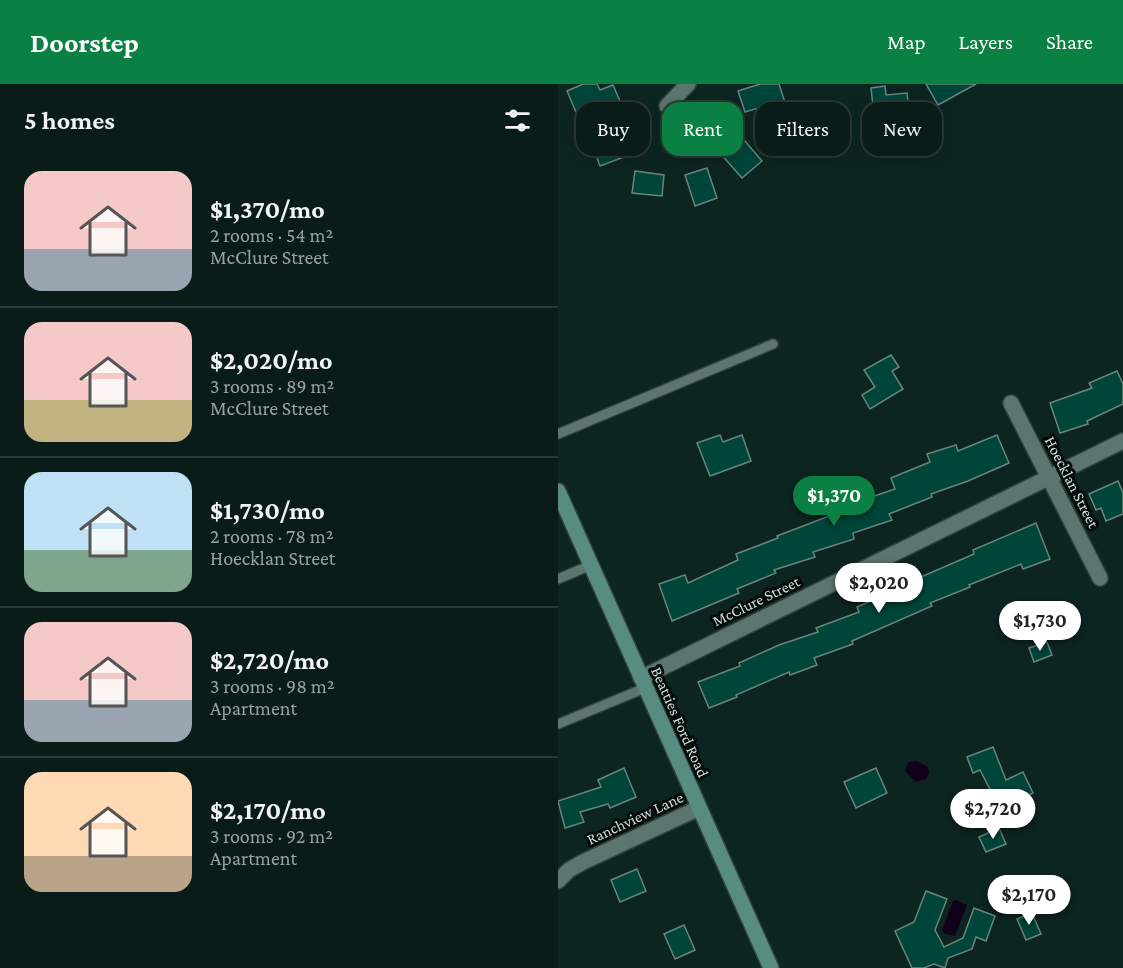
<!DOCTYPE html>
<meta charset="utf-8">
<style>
body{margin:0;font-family:"Crimson Pro",serif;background:#182925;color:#f1f3f6;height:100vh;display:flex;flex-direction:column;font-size:22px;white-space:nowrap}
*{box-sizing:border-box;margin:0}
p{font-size:20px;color:#99a1a2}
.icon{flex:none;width:33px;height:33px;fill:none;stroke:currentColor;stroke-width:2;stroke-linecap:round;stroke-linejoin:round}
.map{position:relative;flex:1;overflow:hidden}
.details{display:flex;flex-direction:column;background:#0a1c18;width:558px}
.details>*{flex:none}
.top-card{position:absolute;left:18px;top:18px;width:456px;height:54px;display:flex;gap:12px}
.price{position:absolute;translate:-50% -51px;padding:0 14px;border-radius:21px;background:#fff;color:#222;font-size:20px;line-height:39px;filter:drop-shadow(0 2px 3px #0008)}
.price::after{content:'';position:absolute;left:50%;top:36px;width:18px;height:14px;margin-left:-9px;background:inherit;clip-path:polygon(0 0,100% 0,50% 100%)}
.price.on{background:#0b8043;color:#fff}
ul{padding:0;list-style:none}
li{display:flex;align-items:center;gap:18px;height:150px;padding:0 24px}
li+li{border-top:2px solid #2a3a37}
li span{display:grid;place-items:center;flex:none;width:168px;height:120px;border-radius:18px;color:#555}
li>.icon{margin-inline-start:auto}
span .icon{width:72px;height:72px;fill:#fffc;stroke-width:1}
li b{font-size:26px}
h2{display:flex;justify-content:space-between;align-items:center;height:72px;padding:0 24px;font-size:26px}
.chip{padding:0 21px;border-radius:18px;background:#0a1c18;box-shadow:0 3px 15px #0003,0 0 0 2px #2a3a37;font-size:21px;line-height:54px}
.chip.on{background:#0b8043;color:#fff}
header{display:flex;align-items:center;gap:36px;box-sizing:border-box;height:84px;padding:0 30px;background:#0b8043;color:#fff}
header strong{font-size:28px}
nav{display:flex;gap:33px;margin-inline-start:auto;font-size:21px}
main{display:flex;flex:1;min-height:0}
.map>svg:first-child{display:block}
</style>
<header>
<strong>Doorstep</strong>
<nav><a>Map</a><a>Layers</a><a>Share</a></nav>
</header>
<main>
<section class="details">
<h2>5 homes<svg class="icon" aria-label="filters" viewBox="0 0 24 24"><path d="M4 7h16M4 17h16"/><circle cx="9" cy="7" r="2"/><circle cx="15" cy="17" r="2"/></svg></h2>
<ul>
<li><span style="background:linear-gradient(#f6c9c9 65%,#9aa5b1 0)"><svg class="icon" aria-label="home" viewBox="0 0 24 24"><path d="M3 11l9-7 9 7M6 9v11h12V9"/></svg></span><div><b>$1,370/mo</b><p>2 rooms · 54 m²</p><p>McClure Street</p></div></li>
<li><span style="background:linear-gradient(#f6c9c9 65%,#c2b280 0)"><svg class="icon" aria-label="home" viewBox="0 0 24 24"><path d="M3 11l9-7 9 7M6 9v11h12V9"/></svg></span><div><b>$2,020/mo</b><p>3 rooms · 89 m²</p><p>McClure Street</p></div></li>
<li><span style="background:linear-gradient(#bfe0f5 65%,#7fa58c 0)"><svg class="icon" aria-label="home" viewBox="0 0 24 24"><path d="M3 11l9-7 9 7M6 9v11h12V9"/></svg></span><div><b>$1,730/mo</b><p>2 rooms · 78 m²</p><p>Hoecklan Street</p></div></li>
<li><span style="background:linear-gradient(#f6c9c9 65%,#9aa5b1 0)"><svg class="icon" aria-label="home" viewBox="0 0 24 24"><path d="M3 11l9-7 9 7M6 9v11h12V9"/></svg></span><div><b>$2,720/mo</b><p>3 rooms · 98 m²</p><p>Apartment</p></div></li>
<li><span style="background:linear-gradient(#ffd9b3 70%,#b9a48a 0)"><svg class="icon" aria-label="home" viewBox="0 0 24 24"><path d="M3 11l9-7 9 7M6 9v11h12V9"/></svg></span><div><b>$2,170/mo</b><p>3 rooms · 92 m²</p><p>Apartment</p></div></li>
</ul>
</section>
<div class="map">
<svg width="565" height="884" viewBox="0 0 565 884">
<rect width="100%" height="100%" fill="#0d2520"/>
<g fill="#12001b">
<path d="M359 677 370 683 371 689 368 695 358 698 347 687 350 678Z"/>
<path d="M398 816 409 821 397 852 387 850 384 846 395 817Z"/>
</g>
<g fill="#00453a" stroke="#6a847d" stroke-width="1.5">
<path d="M25 0H39L42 6 55 1 62 17 55 20 74 70 42 82 36 66 42 64 29 31 21 35 9 7Z"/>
<path d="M202 0H221L233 37 217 42 210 21 187 28 180 7Z"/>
<path d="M368 0H418L380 21Z"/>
<path d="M327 2 328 11 349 9 352 37 317 41 313 4Z"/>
<path d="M181 50 204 77 184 94 161 68Z"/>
<path d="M149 84 159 114 137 122 127 91Z"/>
<path d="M77 87 106 91 104 112 74 109Z"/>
<path d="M333 271 341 283 334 287 345 305 312 325 304 311 317 303 306 286Z"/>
<path d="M559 287 565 300V320L529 337 530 340 502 349 492 319 534 304 531 299Z"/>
<path d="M162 351 165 358 184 351 193 377 152 392 139 359Z"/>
<path d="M439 351 451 379 410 397 373 410 374 413 331 430 334 436 295 449 296 455 255 468 257 473 216 486 218 489 179 505 181 509 114 537 101 500 127 491 130 499 180 476 178 470 220 454 219 452 300 421 299 418 337 405 333 394 372 378 369 370 398 361 400 367Z"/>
<path d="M560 397 565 409V430L548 437 543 424 538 426 531 410Z"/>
<path d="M478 439 492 475 465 485 463 480 411 501 412 503 372 519 374 522 294 557 295 560 256 574 259 581 232 591 231 588 178 611 179 613 151 624 140 598 182 582 181 579 221 561 260 548 258 544 301 528 299 523 336 507 335 505 416 470 415 466Z"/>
<path d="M489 558 494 571 476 578 471 564Z"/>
<path d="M435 663 448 696 465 688 475 709 442 725 422 686 415 689 409 673Z"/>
<path d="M66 684 78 713 52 724 50 720 22 728 26 738 7 744 0 717 43 703 40 696Z"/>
<path d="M318 684 329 709 298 724 286 698Z"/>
<path d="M441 744 448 760 428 768 421 753Z"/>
<path d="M79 785 88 807 62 818 53 796Z"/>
<path d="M368 807 389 815 377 846 386 863 405 854 416 824 437 832 428 857 418 853 414 865 390 874 387 884 376 880 366 884H354L337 847 356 838Z"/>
<path d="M474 829 483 850 468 856 459 835Z"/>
<path d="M126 841 137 866 117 875 106 850Z"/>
</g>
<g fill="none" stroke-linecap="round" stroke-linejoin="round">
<g stroke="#32403b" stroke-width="12">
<g id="service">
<path d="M0 350 215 260"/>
<path d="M0 495 33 481"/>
<path d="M0 640 87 604"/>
</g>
</g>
<g stroke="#32403b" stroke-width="18">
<g id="minor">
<path d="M109 22 130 0"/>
<path d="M453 319 542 494"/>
<path d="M83 594 565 357"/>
<path d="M0 797 11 786 25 778 141 724"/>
</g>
</g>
<g stroke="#32403b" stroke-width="18">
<path id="secondary" d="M0 407 213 884"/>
</g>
<use href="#service" stroke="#5c756e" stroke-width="9"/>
<use href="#minor" stroke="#5c756e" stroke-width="15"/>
<use href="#secondary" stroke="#578c80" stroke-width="15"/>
</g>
<g text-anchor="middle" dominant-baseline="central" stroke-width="6" stroke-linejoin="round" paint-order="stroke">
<g font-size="16" fill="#d1dfdb" stroke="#040c09">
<text transform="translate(514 398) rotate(63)">Hoecklan Street</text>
<text transform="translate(198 517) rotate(-26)">McClure Street</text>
<text transform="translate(122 638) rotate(66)">Beatties Ford Road</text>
<text transform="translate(77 734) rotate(-25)">Ranchview Lane</text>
</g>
</g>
</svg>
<b class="price on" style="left:276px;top:443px">$1,370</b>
<b class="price" style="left:321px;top:530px">$2,020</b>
<b class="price" style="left:482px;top:568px">$1,730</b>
<b class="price" style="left:435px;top:756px">$2,720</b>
<b class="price" style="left:471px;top:842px">$2,170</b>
<div class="top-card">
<a class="chip">Buy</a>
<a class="chip on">Rent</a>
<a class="chip">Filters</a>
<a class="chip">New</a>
</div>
</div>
</main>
